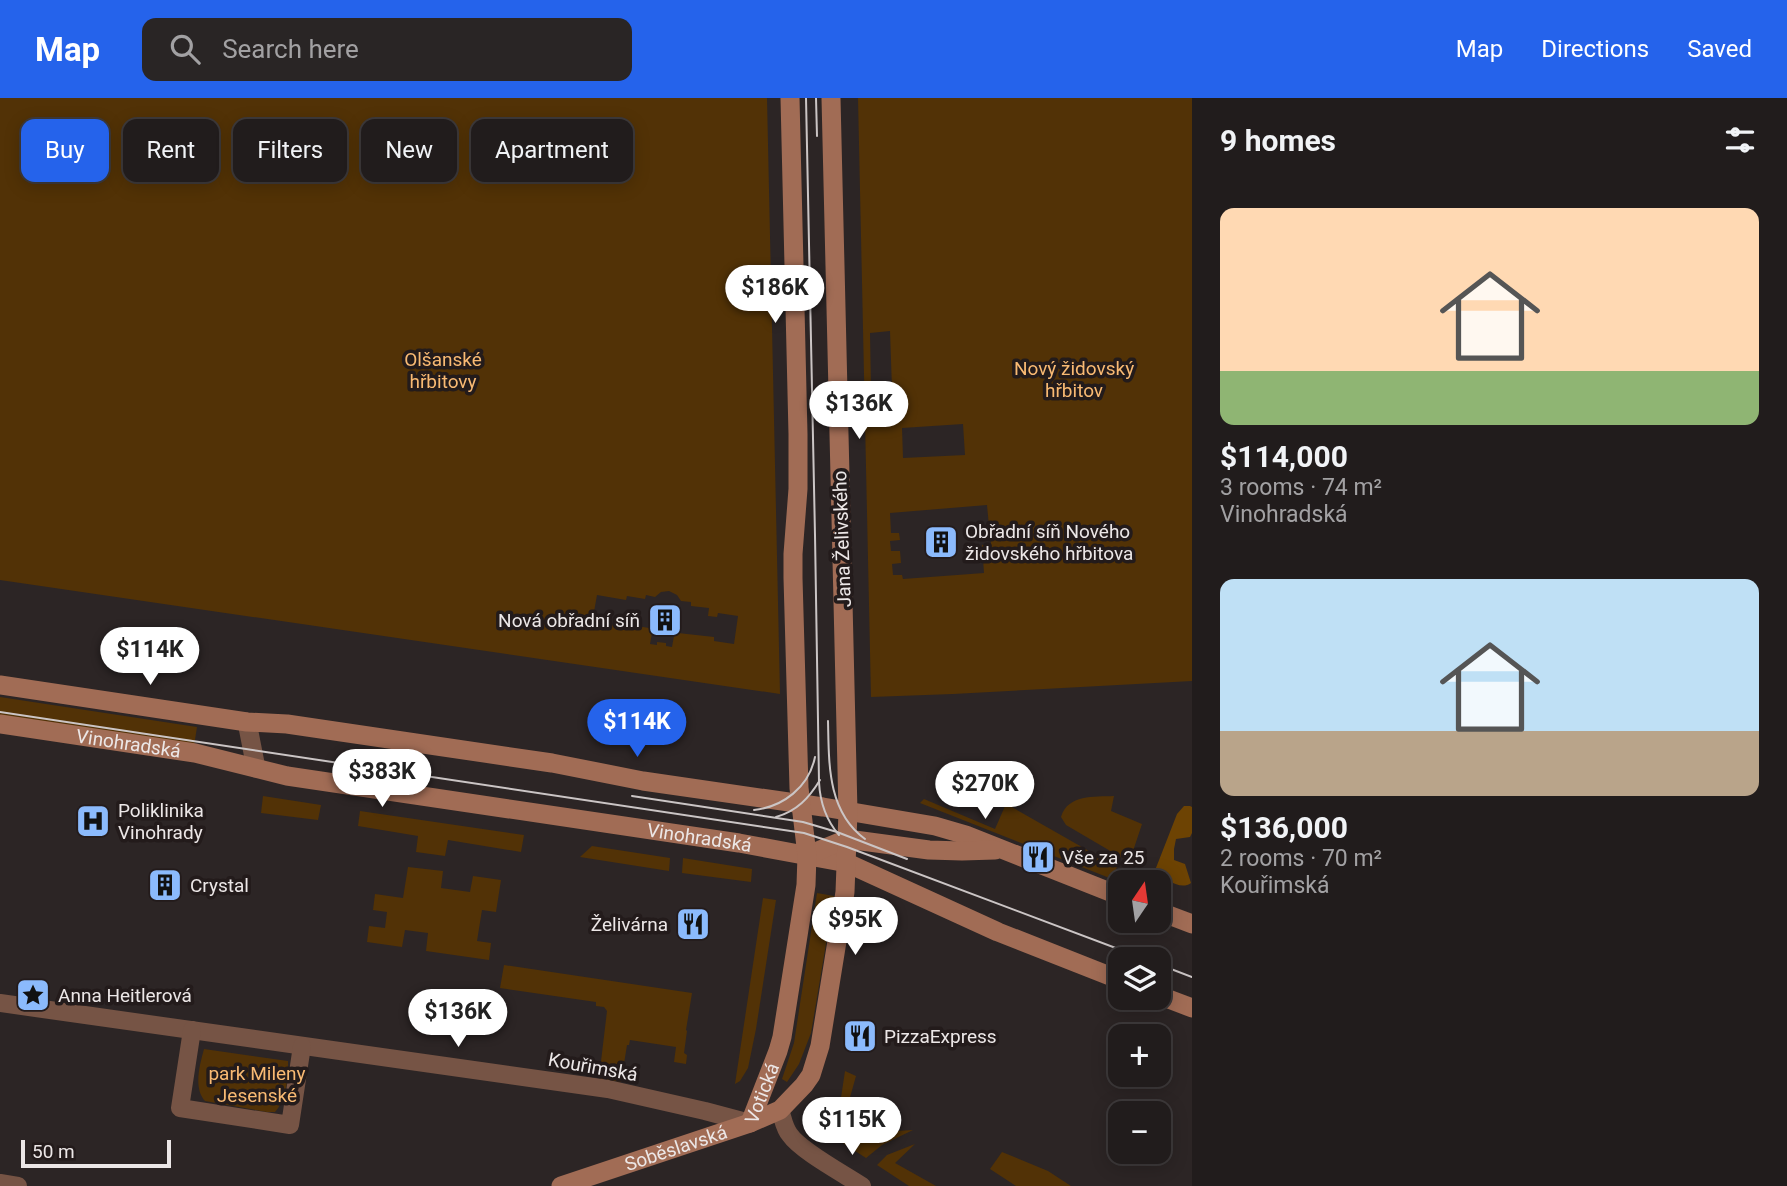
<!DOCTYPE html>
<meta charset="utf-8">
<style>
body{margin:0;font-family:Roboto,sans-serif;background:#292525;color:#f1f3f6;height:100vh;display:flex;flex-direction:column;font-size:26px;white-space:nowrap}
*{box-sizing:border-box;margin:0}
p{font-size:23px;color:#a2a1a3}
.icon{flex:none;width:38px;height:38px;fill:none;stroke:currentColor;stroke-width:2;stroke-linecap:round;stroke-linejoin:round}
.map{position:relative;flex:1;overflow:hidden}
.drawer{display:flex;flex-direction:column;background:#211c1c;width:595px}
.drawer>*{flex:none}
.guide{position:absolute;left:21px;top:21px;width:665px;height:63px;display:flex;gap:14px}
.needle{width:46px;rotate:13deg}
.controls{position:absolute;left:1108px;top:772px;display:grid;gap:14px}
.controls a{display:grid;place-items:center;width:63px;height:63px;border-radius:14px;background:#211c1c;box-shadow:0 4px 18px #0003,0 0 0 2px #3e3a3b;font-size:35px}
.scale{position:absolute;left:21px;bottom:18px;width:150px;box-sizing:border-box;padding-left:7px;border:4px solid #ece7e7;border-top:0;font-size:19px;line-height:24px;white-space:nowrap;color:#ece7e7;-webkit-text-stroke:5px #231b1b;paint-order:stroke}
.price{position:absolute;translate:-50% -60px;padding:0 16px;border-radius:24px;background:#fff;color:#222;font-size:23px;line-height:46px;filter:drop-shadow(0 2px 4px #0008)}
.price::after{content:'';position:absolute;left:50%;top:42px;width:21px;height:16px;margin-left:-10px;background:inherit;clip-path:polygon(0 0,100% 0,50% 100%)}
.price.selected{background:#2563eb;color:#fff}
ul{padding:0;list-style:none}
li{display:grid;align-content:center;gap:14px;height:371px;padding:0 28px}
li span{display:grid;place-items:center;height:217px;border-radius:14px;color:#555}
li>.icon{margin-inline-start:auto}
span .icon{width:126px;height:126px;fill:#fffc;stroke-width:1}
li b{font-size:30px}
h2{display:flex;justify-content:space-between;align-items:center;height:84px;padding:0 28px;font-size:30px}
.pill{padding:0 24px;border-radius:14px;background:#211c1c;box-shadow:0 4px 18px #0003,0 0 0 2px #3e3a3b;font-size:24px;line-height:63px}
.pill.selected{background:#2563eb;color:#fff}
header{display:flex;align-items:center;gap:42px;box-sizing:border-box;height:98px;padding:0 35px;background:#2563eb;color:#fff}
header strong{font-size:33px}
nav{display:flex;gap:38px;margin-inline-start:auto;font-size:24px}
.search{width:490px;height:63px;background:#292525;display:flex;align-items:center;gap:18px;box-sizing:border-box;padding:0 24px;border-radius:14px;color:#a2a1a3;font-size:26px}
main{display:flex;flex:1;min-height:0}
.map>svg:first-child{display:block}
</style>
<header>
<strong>Map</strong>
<div class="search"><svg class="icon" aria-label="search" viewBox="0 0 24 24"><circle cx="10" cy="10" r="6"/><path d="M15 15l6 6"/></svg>Search here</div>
<nav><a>Map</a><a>Directions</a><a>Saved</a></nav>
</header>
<main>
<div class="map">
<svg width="1192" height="1088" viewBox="0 0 1192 1088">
<rect width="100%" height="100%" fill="#2c2525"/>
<g fill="#523206" fill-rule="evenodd">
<path d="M0 0H767L780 596 0 482ZM669 493 677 497 681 503 691 504V508L709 510 708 518 717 519 718 515 738 518 734 546 714 543V539L678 535 677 538H674L672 549 666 548V545L657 544V547L650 546 652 535 649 534V530L614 524 612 528 592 525 597 497 626 502 627 498 645 501 646 497 655 499 661 494Z"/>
<path d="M858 0H1192V583L953 596 871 599ZM890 233 892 291 871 292 870 235ZM963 326 965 357 903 360 902 330ZM987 407 989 428 981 429V436L990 435 991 446 982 447 984 475 903 481 902 477H893L892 466 901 465 900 453H891L890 443 900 442 899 435H891L890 415Z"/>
<path d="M0 599 197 629 194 648 0 619Z"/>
<path d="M981 696 1003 704 1117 769 1112 781 920 705 924 701 995 731 1005 708 980 698Z"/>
<path d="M263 698 321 707 318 722 261 715Z"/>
<path d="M1114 698 1111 713 1142 726 1131 759 1124 761 1066 727 1061 719C1068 696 1094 699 1114 698Z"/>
<path d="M360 713 524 737 521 754 448 742 445 758 416 754 418 738 358 728Z"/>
<path d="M592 748 670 760 669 773 580 759Z"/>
<path d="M683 760 752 771 751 784 682 775Z"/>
<path d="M408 769 443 773 441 790 470 794 473 778 501 782 496 814 482 812 477 843 491 845 489 862 426 853 428 835 405 832 402 849 367 844 369 828 385 830 387 814 373 812 375 796 403 800Z"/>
<path d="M817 795 834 798 811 935 799 966 787 984 782 981 794 945Z"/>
<path d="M763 800 776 802 756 931 748 970 740 983 735 986Z"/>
<path d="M504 867 692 895 686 932 687 933 684 955 687 957 686 966 674 964 676 949 630 942 629 947H627L621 984 599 980 607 913 604 909 596 908V904L500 890Z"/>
<path d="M204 951 288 963C288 980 287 1001 275 1014H267L205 1003C193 990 200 966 204 951Z"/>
<path d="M845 973 856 978 844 1021 881 1034 913 1032 882 1047 866 1060 835 1040Z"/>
<path d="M915 1046 895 1065 936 1088H909L877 1067 887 1057Z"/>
<path d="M1002 1054 1048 1073 1071 1088H1016L990 1071Z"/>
</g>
<path fill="#6d4303" d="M1184 708H1190L1192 709V735L1190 739 1176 741 1174 751V762L1185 766 1191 785C1180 793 1165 780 1154 775L1177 716Z"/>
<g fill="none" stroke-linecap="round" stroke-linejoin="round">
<g stroke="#765445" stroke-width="18">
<path d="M0 905 608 991 705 1013 750 1025"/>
<path d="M192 932 180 1010 290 1027 302 948"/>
<path d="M780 1012C783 1020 784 1030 790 1037 801 1053 844 1076 862 1088"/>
<path d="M0 1085 18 1088"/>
</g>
<path stroke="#765445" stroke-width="19" d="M247 624 256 670"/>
<g stroke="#a16c55" stroke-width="19">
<path d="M0 587 247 624 287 626 552 665 643 683 823 709 935 728 966 737 1120 798"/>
<path id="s1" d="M0 626 195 655 287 678 739 745 847 765 998 834 1120 882"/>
<path d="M808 757 847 741 929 752 962 753 995 752"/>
<path d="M1158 813 1192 826"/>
<path d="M1158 897 1192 910"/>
<path id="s2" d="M750 1025 778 953 782 939 806 787 807 757 799 690 793 480V456L798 391V336L790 0"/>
<path id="s3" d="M561 1088 750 1025 780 1012 804 987 811 977 820 948 845 794 848 714 831 0"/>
</g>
<g stroke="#cbc5c5" stroke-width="2">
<path d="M806 0 815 437 819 684C820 704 826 722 839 737"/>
<path d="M816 0 817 38"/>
<path d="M0 614 804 735 847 749 1145 861"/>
<path d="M828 623C829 665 827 713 865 741"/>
<path d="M632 698 803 724 837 734 907 761"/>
<path d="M754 712C783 709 809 689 815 659"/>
<path d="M776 719C797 713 809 700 820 682"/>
<path d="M1158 866 1192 879"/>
</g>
</g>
<defs>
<g id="building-square" transform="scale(1.75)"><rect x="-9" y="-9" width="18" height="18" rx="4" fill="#8bbafc" stroke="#231b1b"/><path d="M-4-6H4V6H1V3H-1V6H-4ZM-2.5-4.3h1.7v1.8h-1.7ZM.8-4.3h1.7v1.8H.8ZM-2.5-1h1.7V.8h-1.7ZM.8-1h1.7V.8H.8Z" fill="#111"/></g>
<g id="hospital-square" transform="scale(1.75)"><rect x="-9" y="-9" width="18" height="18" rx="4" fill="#8bbafc" stroke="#231b1b"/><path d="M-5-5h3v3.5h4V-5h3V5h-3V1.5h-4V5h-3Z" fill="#111"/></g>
<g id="restaurant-square" transform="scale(1.75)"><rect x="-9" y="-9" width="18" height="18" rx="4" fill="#8bbafc" stroke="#231b1b"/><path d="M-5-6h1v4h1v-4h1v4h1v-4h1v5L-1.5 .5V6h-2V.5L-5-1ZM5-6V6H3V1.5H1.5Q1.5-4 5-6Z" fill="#111"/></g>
<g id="sight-square" transform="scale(1.75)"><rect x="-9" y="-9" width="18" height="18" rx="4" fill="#8bbafc" stroke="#231b1b"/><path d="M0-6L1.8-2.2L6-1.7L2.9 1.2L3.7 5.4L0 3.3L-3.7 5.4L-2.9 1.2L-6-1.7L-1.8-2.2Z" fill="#111"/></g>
</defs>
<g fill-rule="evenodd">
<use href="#building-square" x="941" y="444"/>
<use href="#building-square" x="665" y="522"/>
<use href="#hospital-square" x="93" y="723"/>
<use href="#restaurant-square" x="1038" y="759"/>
<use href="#building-square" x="165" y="787"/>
<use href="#restaurant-square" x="693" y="826"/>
<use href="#sight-square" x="33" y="897"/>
<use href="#restaurant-square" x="860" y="938"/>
</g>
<g text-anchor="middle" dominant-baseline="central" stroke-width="7" stroke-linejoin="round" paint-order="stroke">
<g font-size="19" fill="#f9ba73" stroke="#231b1b">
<text x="443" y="261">Olšanské<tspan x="443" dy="22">hřbitovy</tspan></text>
<text x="1074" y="270">Nový židovský<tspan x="1074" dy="22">hřbitov</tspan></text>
<text x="257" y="975">park Mileny<tspan x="257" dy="22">Jesenské</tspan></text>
</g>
<g font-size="19" fill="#ece7e7" stroke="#231b1b" text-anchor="start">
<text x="965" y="433">Obřadní síň Nového<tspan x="965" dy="22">židovského hřbitova</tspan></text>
<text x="640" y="522" text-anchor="end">Nová obřadní síň</text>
<text x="118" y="712">Poliklinika<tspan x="118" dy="22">Vinohrady</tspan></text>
<text x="1062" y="759">Vše za 25</text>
<text x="190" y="787">Crystal</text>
<text x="668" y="826" text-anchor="end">Želivárna</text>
<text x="58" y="897">Anna Heitlerová</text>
<text x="884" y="938">PizzaExpress</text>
</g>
<g font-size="19" fill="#ece7e7" stroke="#231b1b">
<text transform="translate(842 441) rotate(-92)">Jana Želivského</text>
<text stroke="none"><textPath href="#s1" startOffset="130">Vinohradská</textPath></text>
<text stroke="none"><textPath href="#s1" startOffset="709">Vinohradská</textPath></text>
<text transform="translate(593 969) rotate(10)">Kouřimská</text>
<text stroke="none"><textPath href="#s2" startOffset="32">Votická</textPath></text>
<text stroke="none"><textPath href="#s3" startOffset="121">Soběslavská</textPath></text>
</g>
</g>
</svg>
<div class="controls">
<a><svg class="needle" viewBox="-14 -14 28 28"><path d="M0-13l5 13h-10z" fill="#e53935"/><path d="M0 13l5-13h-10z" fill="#a2a1a3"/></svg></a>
<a><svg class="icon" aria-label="layers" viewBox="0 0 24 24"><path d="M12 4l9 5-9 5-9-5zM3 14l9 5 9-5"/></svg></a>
<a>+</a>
<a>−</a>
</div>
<div class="scale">50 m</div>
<b class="price" style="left:775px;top:227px">$186K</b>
<b class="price" style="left:859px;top:343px">$136K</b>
<b class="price" style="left:150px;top:589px">$114K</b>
<b class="price selected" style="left:637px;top:661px">$114K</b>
<b class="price" style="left:382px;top:711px">$383K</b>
<b class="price" style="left:985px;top:723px">$270K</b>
<b class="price" style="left:855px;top:859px">$95K</b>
<b class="price" style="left:458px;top:951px">$136K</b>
<b class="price" style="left:852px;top:1059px">$115K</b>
<div class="guide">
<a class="pill selected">Buy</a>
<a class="pill">Rent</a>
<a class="pill">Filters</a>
<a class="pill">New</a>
<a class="pill">Apartment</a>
</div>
</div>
<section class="drawer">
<h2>9 homes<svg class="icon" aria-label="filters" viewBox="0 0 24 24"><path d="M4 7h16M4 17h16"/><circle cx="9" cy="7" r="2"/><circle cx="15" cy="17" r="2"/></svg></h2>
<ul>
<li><span style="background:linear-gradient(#ffd9b3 75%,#8fb573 0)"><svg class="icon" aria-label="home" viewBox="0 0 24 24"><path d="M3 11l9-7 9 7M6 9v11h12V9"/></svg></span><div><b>$114,000</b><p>3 rooms · 74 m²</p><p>Vinohradská</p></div></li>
<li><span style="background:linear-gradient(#bfe0f5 70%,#b9a48a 0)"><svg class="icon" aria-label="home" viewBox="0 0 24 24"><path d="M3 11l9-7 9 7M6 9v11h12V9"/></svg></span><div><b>$136,000</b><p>2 rooms · 70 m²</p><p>Kouřimská</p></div></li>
</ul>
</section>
</main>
